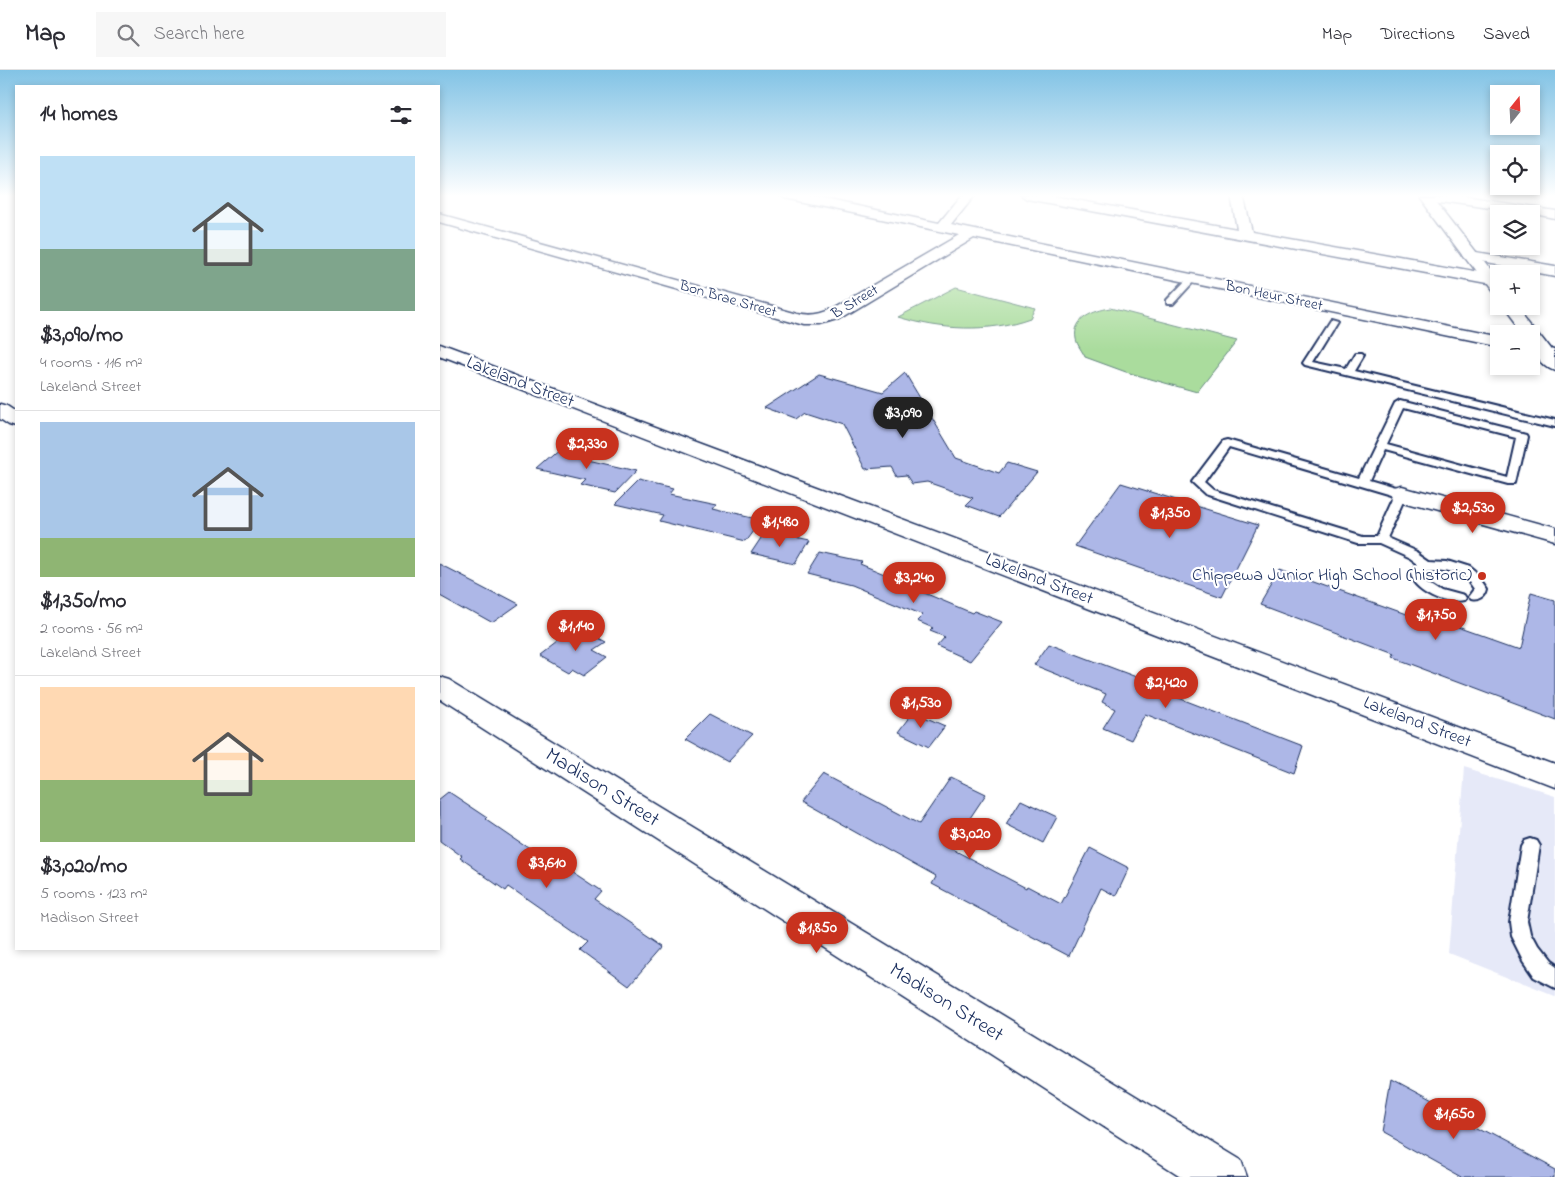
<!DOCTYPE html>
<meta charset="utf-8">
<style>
body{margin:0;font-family:"Indie Flower",sans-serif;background:#f7f7f7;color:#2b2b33;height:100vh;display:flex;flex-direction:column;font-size:19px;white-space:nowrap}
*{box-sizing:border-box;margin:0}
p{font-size:16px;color:#7c7c81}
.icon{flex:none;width:28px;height:28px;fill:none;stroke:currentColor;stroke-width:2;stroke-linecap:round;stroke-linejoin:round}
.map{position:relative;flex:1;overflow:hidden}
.sheet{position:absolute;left:15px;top:15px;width:425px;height:865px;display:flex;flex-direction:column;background:#fff;border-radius:0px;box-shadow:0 2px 8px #0003}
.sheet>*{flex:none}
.needle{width:32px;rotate:18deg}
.buttons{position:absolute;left:1490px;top:15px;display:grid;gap:10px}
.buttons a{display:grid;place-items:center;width:50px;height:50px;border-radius:0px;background:#fff;box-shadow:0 2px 8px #0003;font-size:25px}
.price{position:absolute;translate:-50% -42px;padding:0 11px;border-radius:18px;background:#c8321e;color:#fff;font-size:16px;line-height:32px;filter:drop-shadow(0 1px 2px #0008)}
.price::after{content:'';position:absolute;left:50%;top:30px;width:15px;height:11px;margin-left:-8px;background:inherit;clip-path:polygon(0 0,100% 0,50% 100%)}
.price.active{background:#222;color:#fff}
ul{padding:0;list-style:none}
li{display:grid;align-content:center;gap:10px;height:265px;padding:0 25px}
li+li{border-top:1px solid #e1e1e2}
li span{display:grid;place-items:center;height:155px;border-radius:0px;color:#555}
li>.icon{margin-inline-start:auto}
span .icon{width:90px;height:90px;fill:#fffc;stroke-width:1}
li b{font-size:21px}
h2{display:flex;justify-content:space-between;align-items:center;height:60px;padding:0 25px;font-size:21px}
header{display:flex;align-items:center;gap:30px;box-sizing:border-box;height:70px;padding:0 25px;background:#fff;border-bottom:1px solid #e1e1e2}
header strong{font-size:24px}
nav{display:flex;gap:28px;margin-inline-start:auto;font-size:18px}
.search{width:350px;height:45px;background:#f7f7f7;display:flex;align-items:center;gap:12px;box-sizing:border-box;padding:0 18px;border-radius:0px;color:#7c7c81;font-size:19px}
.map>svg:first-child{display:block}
</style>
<header>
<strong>Map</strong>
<div class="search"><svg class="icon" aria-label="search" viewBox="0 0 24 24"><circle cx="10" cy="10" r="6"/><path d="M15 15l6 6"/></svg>Search here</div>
<nav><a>Map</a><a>Directions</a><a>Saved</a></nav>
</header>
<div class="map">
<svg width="1555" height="1107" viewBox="0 0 1555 1107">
<rect width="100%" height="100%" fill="#fff"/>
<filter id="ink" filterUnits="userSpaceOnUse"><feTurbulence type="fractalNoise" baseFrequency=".02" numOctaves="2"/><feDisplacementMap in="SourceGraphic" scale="10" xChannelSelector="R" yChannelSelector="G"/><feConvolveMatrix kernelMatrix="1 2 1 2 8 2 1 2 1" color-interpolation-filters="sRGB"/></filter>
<g filter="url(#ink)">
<path fill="#e6e9f8" d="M1464 699 1555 727V926L1449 884Z"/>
<g fill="#aadc9d" stroke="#62867e">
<path d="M956 217 1035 238 1030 248C988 263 941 260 898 247Z"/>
<path d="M1110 238 1237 271 1197 322 1126 302 1085 287C1083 282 1077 275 1076 269 1072 248 1094 241 1110 238Z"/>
</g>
<g fill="#adb7e7" stroke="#1b2f5e">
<path d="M905 303 956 388 999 403 1007 393 1037 402 999 447 966 435 973 428 927 412 912 414 906 405 897 406 892 397 865 399 842 354 805 342 796 349 767 338 819 304 883 322Z"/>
<path d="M561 378 594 386 588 390 636 401 615 423 580 415 585 410 537 399Z"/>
<path d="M638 411 673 419 669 424 717 434 713 439 761 450 745 472 659 451 663 445 615 434Z"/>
<path d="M1121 413 1258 455 1222 527 1075 476Z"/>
<path d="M765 463 809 472 796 494 751 484Z"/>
<path d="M820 483 862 492 860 494 916 517 915 519 972 543 974 541 1002 552 970 591 937 576 945 567 930 561 933 558 917 551 923 545 851 515 807 504Z"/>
<path d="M439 493 478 513 518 534 491 553 439 524Z"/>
<path d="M1280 500 1406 545 1409 538 1519 577 1531 523 1555 530V649L1393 588 1395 585 1260 534Z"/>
<path d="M578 557 606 572 594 580 607 587 584 605 572 598 568 602 540 586Z"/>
<path d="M1049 574 1160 616 1158 620 1303 676 1294 703 1145 644 1131 670 1103 658 1115 639 1102 632 1106 624 1034 595Z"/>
<path d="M913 642 945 656 929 677 898 662Z"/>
<path d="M710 644 752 666 727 692 685 669Z"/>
<path d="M824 704 919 754 951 707 986 724 950 778 1026 818 1027 816 1061 834 1090 778 1129 798 1116 826 1101 818 1069 886 932 814 936 807 801 732Z"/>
<path d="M449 722 488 748 486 750 552 795 556 791 601 821 594 829 664 876 629 916 580 880 588 872 506 815 503 819 460 789 462 787 439 770V730Z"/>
<path d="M1021 730 1057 747 1043 773 1006 754Z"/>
<path d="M1390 1011 1555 1099V1107H1462L1381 1062Z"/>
</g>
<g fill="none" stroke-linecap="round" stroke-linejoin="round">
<g stroke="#1b2f5e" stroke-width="4">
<g id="service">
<path d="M1189 207 1196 209 1173 234H1167V230Z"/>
<path d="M1330 251 1337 253 1313 292 1346 299 1355 284H1361L1363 286 1354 301 1555 350V356L1305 295 1303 293Z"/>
<path d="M1400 331 1526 363 1527 365 1516 414H1508L1383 380 1369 411 1406 422 1408 424 1388 468 1418 481 1431 490 1447 491 1469 498 1482 509 1489 519C1487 528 1480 532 1471 530L1469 527 1475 519C1465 502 1445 496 1426 499L1425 508 1442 519 1464 525 1466 528 1464 531C1448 535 1414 520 1411 502L1418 493 1410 487 1379 473H1358L1205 424 1192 412 1223 371 1227 370 1359 408 1395 334ZM1403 338 1516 367 1507 407 1386 374ZM1229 377 1395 426 1377 466H1363L1213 420 1204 412Z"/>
<path d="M1530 768 1536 770 1539 775 1527 852 1530 866 1537 879 1548 893 1555 898V918L1534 907 1523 891 1511 867 1509 852 1521 775 1524 770Z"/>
</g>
</g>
<g stroke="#1b2f5e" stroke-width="3">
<g id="minor">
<path d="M779 125H804L939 153 962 125H975L951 155 1499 267V277L974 168 838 250 821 255H804L439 152V144L797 243C810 246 820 245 832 239L959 165 785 129Z"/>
<path d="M1021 125H1048L1237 159 1231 125H1243L1252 162 1490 205 1495 207 1498 210 1495 213 1490 215 1027 129Z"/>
<path d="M1419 125H1450L1555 141V149L1531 144 1425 129Z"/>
<path d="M1471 182 1555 196V206L1466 189 1464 186 1466 183Z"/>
<path d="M1531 274 1555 279V289L1531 284Z"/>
<path d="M439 276 1555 693V719L439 287Z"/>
<path d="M0 334 7 336 16 342V357L9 355 0 349Z"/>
<path d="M1402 417 1555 459V474L1394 429 1391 424 1394 419Z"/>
<path d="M439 606 449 609 1241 1090 1247 1107H1182L439 630Z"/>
</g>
</g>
<g stroke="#1b2f5e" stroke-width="3">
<g id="secondary">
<path d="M1419 125H1432L1499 211V227L1493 225Z"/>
<path d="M1502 236H1519L1555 282V300C1541 296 1531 277 1531 264H1523Z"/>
</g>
</g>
<use href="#service" fill="#fff" fill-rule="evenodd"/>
<use href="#minor" fill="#fff" fill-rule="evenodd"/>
<use href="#secondary" fill="#fff" fill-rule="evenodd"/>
</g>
</g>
<linearGradient id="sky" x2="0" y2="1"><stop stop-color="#82c3e5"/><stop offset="0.45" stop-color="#fff"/><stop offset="1" stop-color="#fff" stop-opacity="0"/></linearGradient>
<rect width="1555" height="280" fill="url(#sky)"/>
<circle fill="#c8321e" stroke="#fff" stroke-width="2" cx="1482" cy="506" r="5"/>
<g text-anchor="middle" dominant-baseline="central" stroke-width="4.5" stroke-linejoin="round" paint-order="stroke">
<g font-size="15" fill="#1b2f5e" stroke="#fff">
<text transform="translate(1274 226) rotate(12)">Bon Heur Street</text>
<text transform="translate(728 229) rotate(16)">Bon Brae Street</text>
<text transform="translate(855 232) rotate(-31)">B Street</text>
</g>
<g font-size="18" fill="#1b2f5e" stroke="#fff">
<text transform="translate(520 313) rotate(21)">Lakeland Street</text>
<text transform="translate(1039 510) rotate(21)">Lakeland Street</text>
<text transform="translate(1417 653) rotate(21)">Lakeland Street</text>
</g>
<g font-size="18" fill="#1b2f5e" stroke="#fff" text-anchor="end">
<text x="1472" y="506">Chippewa Junior High School (historic)</text>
</g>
<g font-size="21" fill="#1b2f5e" stroke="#fff">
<text transform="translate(602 718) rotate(32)">Madison Street</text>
<text transform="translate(946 933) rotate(32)">Madison Street</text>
</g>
</g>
</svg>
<div class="buttons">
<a><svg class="needle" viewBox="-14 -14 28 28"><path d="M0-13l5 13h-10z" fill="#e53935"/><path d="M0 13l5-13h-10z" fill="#7c7c81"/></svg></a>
<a><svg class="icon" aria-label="locate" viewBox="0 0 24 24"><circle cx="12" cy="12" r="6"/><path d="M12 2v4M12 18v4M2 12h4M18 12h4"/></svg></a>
<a><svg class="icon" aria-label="layers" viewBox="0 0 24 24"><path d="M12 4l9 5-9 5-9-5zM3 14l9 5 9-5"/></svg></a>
<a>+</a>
<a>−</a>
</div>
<b class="price active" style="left:903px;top:369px">$3,090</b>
<b class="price" style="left:587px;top:400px">$2,330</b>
<b class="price" style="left:1473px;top:464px">$2,530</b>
<b class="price" style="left:1170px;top:469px">$1,350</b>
<b class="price" style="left:780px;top:478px">$1,480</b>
<b class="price" style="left:914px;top:534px">$3,240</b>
<b class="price" style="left:1436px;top:571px">$1,750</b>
<b class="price" style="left:576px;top:582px">$1,140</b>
<b class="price" style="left:1166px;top:639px">$2,420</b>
<b class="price" style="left:921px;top:659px">$1,530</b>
<b class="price" style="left:970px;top:790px">$3,020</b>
<b class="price" style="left:547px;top:819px">$3,610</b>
<b class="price" style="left:817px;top:884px">$1,850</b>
<b class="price" style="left:1454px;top:1070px">$1,650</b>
<section class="sheet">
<h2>14 homes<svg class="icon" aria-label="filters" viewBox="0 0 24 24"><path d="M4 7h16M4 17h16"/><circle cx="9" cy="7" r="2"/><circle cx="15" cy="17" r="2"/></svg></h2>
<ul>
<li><span style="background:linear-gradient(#bfe0f5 60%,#7fa58c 0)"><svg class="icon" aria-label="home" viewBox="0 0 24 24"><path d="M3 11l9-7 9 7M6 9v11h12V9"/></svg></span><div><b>$3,090/mo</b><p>4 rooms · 116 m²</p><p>Lakeland Street</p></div></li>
<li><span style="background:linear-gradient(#a9c7e8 75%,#8fb573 0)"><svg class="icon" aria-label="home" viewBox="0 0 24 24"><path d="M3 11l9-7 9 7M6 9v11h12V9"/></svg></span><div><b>$1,350/mo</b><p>2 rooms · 56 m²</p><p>Lakeland Street</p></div></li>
<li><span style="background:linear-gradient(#ffd9b3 60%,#8fb573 0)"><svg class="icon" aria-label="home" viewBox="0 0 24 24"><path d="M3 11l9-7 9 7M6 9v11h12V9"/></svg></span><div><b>$3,020/mo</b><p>5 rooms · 123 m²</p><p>Madison Street</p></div></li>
</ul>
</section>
</div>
